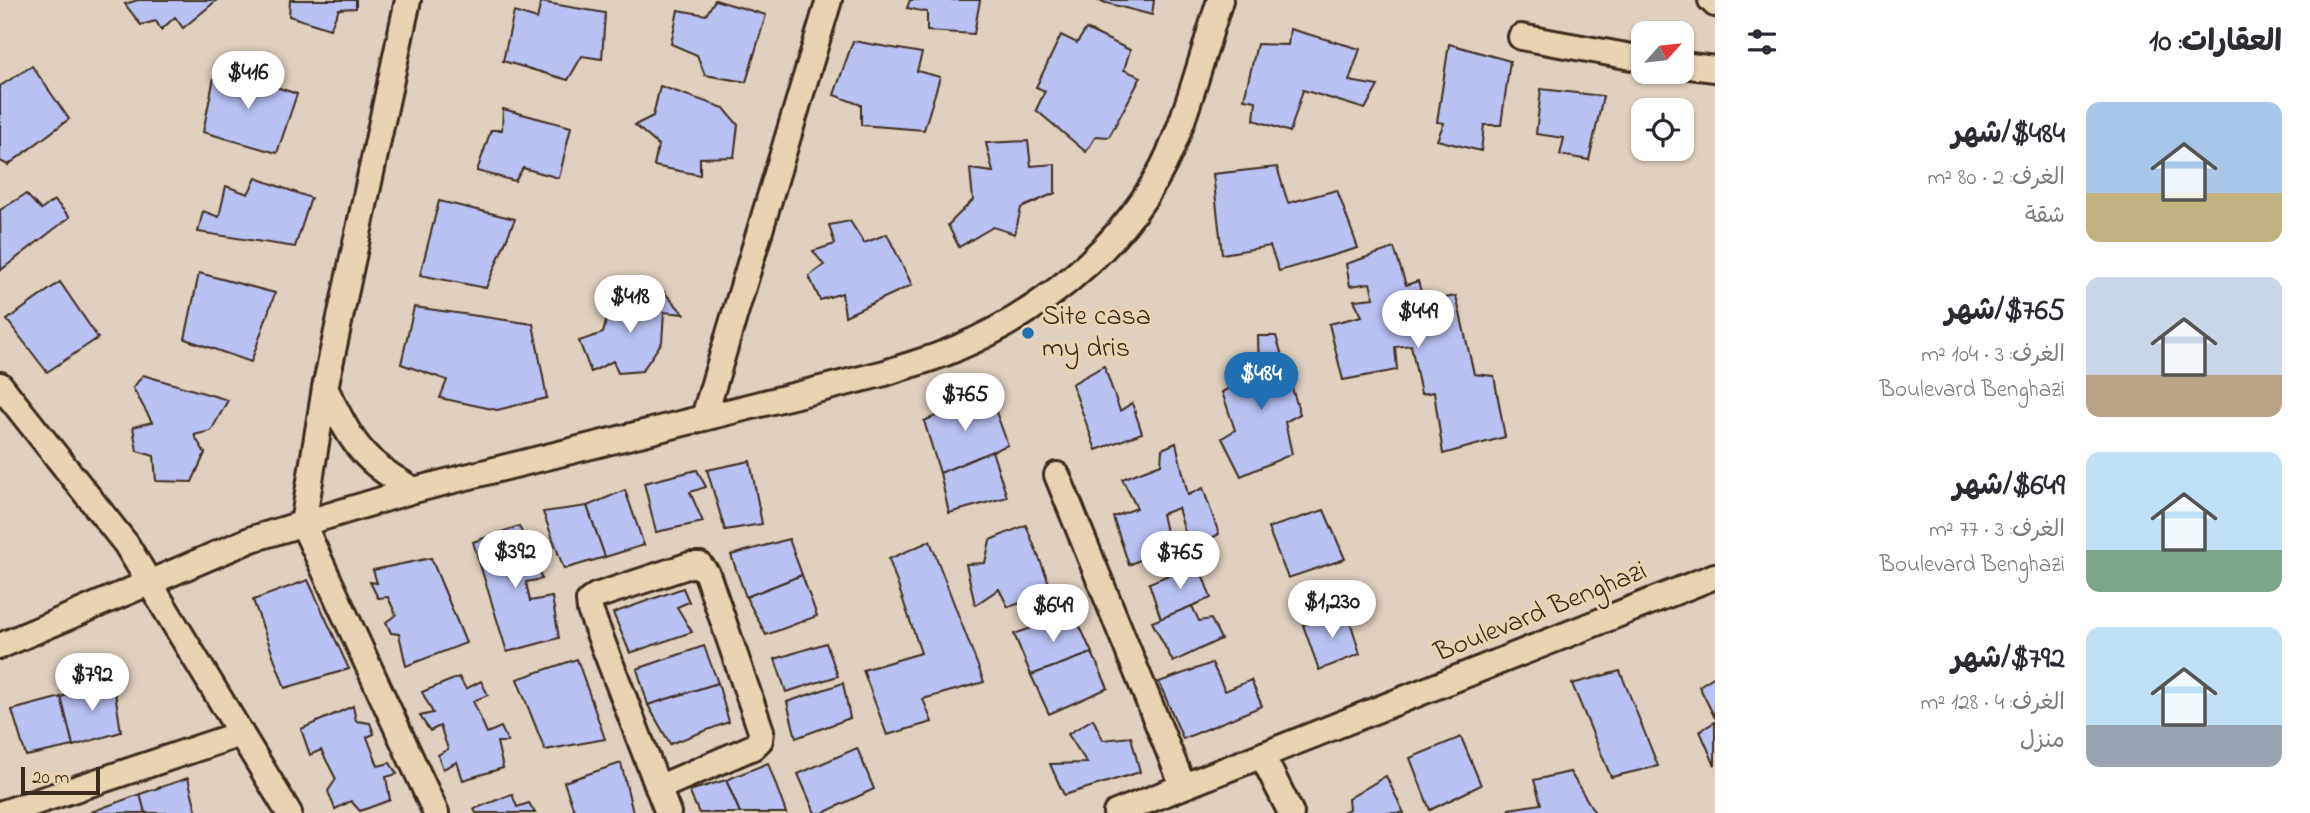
<!DOCTYPE html>
<html lang="ar">
<meta charset="utf-8">
<style>
body{margin:0;font-family:"Indie Flower","Playpen Sans Arabic",sans-serif;background:#f7f7f7;color:#2b2b33;direction:rtl;height:100vh;display:flex;flex-direction:column;font-size:26px;white-space:nowrap}
*{box-sizing:border-box;margin:0}
p{font-size:23px;color:#7c7c81}
.icon{flex:none;width:38px;height:38px;fill:none;stroke:currentColor;stroke-width:2;stroke-linecap:round;stroke-linejoin:round}
.map{position:relative;flex:1;overflow:hidden;direction:ltr}
.sheet{display:flex;flex-direction:column;background:#fff;width:595px}
.sheet>*{flex:none}
.needle{width:46px;rotate:63deg}
.controls{position:absolute;left:1631px;top:21px;display:grid;gap:14px}
.controls a{display:grid;place-items:center;width:63px;height:63px;border-radius:14px;background:#fff;box-shadow:0 2px 5px #0004;font-size:35px}
.scale{position:absolute;left:21px;bottom:18px;width:79px;box-sizing:border-box;padding-left:7px;border:4px solid #3b2a1e;border-top:0;font-size:19px;line-height:24px;white-space:nowrap;color:#3b2a1e;-webkit-text-stroke:5px #e8d4b2;paint-order:stroke}
.price{position:absolute;translate:-50% -60px;padding:0 16px;border-radius:24px;background:#fff;color:#222;font-size:23px;line-height:46px;filter:drop-shadow(0 2px 4px #0008)}
.price::after{content:'';position:absolute;left:50%;top:42px;width:21px;height:16px;margin-left:-10px;background:inherit;clip-path:polygon(0 0,100% 0,50% 100%)}
.price.active{background:#1f6fb2;color:#fff}
ul{padding:0;list-style:none}
li{display:flex;align-items:center;gap:21px;height:175px;padding:0 28px}
li span{display:grid;place-items:center;flex:none;width:196px;height:140px;border-radius:14px;color:#555}
li>.icon{margin-inline-start:auto}
span .icon{width:84px;height:84px;fill:#fffc;stroke-width:1}
li b{font-size:30px}
h2{display:flex;justify-content:space-between;align-items:center;height:84px;padding:0 28px;font-size:30px}
main{display:flex;flex:1;min-height:0}
.map>svg:first-child{display:block}
</style>
<main>
<section class="sheet">
<h2>العقارات: 10<svg class="icon" aria-label="filters" viewBox="0 0 24 24"><path d="M4 7h16M4 17h16"/><circle cx="9" cy="7" r="2"/><circle cx="15" cy="17" r="2"/></svg></h2>
<ul>
<li><span style="background:linear-gradient(#a9c7e8 65%,#c2b280 0)"><svg class="icon" aria-label="home" viewBox="0 0 24 24"><path d="M3 11l9-7 9 7M6 9v11h12V9"/></svg></span><div><b>$484/شهر</b><p>الغرف: 2 · 80 m²</p><p>شقة</p></div></li>
<li><span style="background:linear-gradient(#c9d6e8 70%,#b9a48a 0)"><svg class="icon" aria-label="home" viewBox="0 0 24 24"><path d="M3 11l9-7 9 7M6 9v11h12V9"/></svg></span><div><b>$765/شهر</b><p>الغرف: 3 · 104 m²</p><p>Boulevard Benghazi</p></div></li>
<li><span style="background:linear-gradient(#bfe0f5 70%,#7fa58c 0)"><svg class="icon" aria-label="home" viewBox="0 0 24 24"><path d="M3 11l9-7 9 7M6 9v11h12V9"/></svg></span><div><b>$649/شهر</b><p>الغرف: 3 · 77 m²</p><p>Boulevard Benghazi</p></div></li>
<li><span style="background:linear-gradient(#bfe0f5 70%,#9aa5b1 0)"><svg class="icon" aria-label="home" viewBox="0 0 24 24"><path d="M3 11l9-7 9 7M6 9v11h12V9"/></svg></span><div><b>$792/شهر</b><p>الغرف: 4 · 128 m²</p><p>منزل</p></div></li>
</ul>
</section>
<div class="map">
<svg width="1715" height="813" viewBox="0 0 1715 813">
<rect width="100%" height="100%" fill="#dfd0bf"/>
<filter id="ink" filterUnits="userSpaceOnUse"><feTurbulence type="fractalNoise" baseFrequency=".0143" numOctaves="2"/><feDisplacementMap in="SourceGraphic" scale="14" xChannelSelector="R" yChannelSelector="G"/><feConvolveMatrix kernelMatrix="1 2 1 2 8 2 1 2 1" color-interpolation-filters="sRGB"/></filter>
<g filter="url(#ink)">
<g fill="#bac2f4" stroke="#3b2a1e" stroke-width="2">
<path d="M138 0H217L183 28 175 17 161 30 156 21 141 25 125 4Z"/>
<path d="M290 0H356V8L339 9 330 29 289 16Z"/>
<path d="M715 0 766 15 746 82 705 75 697 55 671 44 678 10 706 15Z"/>
<path d="M910 0H980L974 34 927 31V12L907 8Z"/>
<path d="M1095 0H1154L1152 15Z"/>
<path d="M541 2 605 13 602 59 582 56 568 80 503 61 514 12 537 19Z"/>
<path d="M1086 29 1130 50 1124 70 1141 77 1109 137 1096 136 1086 152 1036 110 1045 91 1036 87 1061 35 1077 43Z"/>
<path d="M1290 29 1360 49 1349 81 1378 86 1365 109 1303 90 1290 132 1254 120 1256 101 1244 99 1257 44 1288 45Z"/>
<path d="M853 41 922 53 917 71 940 77 924 130 861 125V105L834 95Z"/>
<path d="M1449 44 1510 61 1501 125H1484L1481 151 1437 140 1444 123 1437 122Z"/>
<path d="M32 66 69 119 8 165 0 161V86Z"/>
<path d="M216 67 297 94 277 153 203 132Z"/>
<path d="M660 86 724 108 738 125 734 157 700 158V175L654 166 658 145 635 125 653 116Z"/>
<path d="M1541 89 1603 96 1589 160 1560 155 1564 138 1536 134Z"/>
<path d="M503 109 571 127 559 178 523 168 515 181 477 171 491 130H502Z"/>
<path d="M1028 141 1031 166 1055 164V193L1021 208 1015 234 993 227 959 247 948 225 973 200 970 169 993 172 986 143Z"/>
<path d="M1277 167 1288 203 1337 190 1358 248 1279 271 1270 246 1222 254 1213 174Z"/>
<path d="M256 178 311 198 295 247 198 232 203 211 219 217 226 186 248 194Z"/>
<path d="M26 194 41 210 54 200 70 217 1 270 0 210Z"/>
<path d="M439 201 515 219 486 288 420 275Z"/>
<path d="M850 221 864 243 887 234 912 285 845 316 842 293 820 300 809 276 824 265 813 251 835 244 829 225Z"/>
<path d="M1394 248 1406 285 1418 281 1424 302 1456 296 1474 374 1494 376 1505 437 1443 454 1434 392 1421 394 1411 345 1395 347 1397 370 1343 380 1329 324 1362 316 1354 300 1374 298 1370 283 1350 286 1346 264Z"/>
<path d="M199 273 275 293 251 362 185 339Z"/>
<path d="M60 282 98 338 47 372 7 320Z"/>
<path d="M661 289 684 314 664 312 662 342 642 371 618 373 613 361 591 372 579 341 603 333 608 314Z"/>
<path d="M414 307 533 324 547 398 497 410 440 398 447 380 401 364Z"/>
<path d="M1258 336H1276L1300 414 1285 422 1292 454 1241 476 1222 438 1235 430 1222 392 1259 372Z"/>
<path d="M1104 366 1120 411 1132 403 1142 433 1096 450 1072 384Z"/>
<path d="M143 375 228 400 211 431 194 435 205 453 192 482 156 481 154 456 137 451 133 427 152 422 133 388Z"/>
<path d="M989 393 1008 445 940 473 924 421Z"/>
<path d="M1176 443 1188 495 1203 488 1219 534 1190 550 1178 508 1162 514 1169 546 1129 565 1113 517 1137 508 1122 479 1161 464 1162 449Z"/>
<path d="M992 451 1007 497 949 513 940 473Z"/>
<path d="M750 461 762 524 725 530 707 470Z"/>
<path d="M697 470 706 487 690 492 703 522 656 532 644 483Z"/>
<path d="M625 490 644 545 605 557 587 506Z"/>
<path d="M587 506 605 557 564 569 543 512Z"/>
<path d="M1324 510 1345 559 1288 578 1268 528Z"/>
<path d="M1026 525 1053 593 1008 607 999 589 975 605 966 564 985 563 990 540Z"/>
<path d="M519 526 542 579 526 582 530 601 552 597 559 638 507 652 473 542Z"/>
<path d="M789 539 802 575 746 597 731 555Z"/>
<path d="M930 541 984 682 923 699 932 722 887 735 863 670 921 653 889 559Z"/>
<path d="M431 558 466 643 406 666 399 634 391 633 386 622 396 615 388 597 378 598 370 582 377 583 373 570Z"/>
<path d="M1198 563 1211 598 1161 619 1149 583Z"/>
<path d="M802 575 817 616 766 635 746 597Z"/>
<path d="M308 580 349 669 285 688 253 600Z"/>
<path d="M683 588 689 602 677 607 692 632 630 653 613 613Z"/>
<path d="M1192 606 1199 621 1211 619 1221 639 1173 662 1152 622Z"/>
<path d="M1347 611 1360 654 1319 670 1303 625Z"/>
<path d="M1074 613 1092 653 1031 675 1014 634Z"/>
<path d="M826 643 838 676 786 692 775 659Z"/>
<path d="M704 646 718 683 648 705 637 669Z"/>
<path d="M1092 653 1108 688 1049 714 1031 675Z"/>
<path d="M577 659 605 739 545 750 517 679Z"/>
<path d="M1212 663 1225 691 1251 680 1262 706 1183 739 1159 682Z"/>
<path d="M1620 671 1658 766 1611 777 1572 684Z"/>
<path d="M1715 676V718L1699 686Z"/>
<path d="M459 677 466 689 481 681 488 695 473 701 487 733 501 727 508 742H497L503 768 463 780 457 762 443 769 438 755 448 749 440 726 430 731 420 716 433 713 422 692Z"/>
<path d="M113 679 121 732 73 746 61 697Z"/>
<path d="M718 683 729 722 670 744 648 705Z"/>
<path d="M843 683 850 718 796 738 787 702Z"/>
<path d="M61 697 73 746 26 756 12 710Z"/>
<path d="M353 706 356 721 370 723 374 734 367 737 378 766 390 763 397 774 386 777 390 800 360 811 351 801 335 809 328 791 336 779 321 750 310 755 301 729Z"/>
<path d="M1093 719 1103 740 1131 737 1140 772 1064 795 1050 764 1087 763 1068 734Z"/>
<path d="M1715 722V766L1700 731Z"/>
<path d="M1461 737 1481 785 1430 810 1410 758Z"/>
<path d="M857 748 874 789 823 813H815L798 774Z"/>
<path d="M621 763 633 813H575L564 782Z"/>
<path d="M768 763 786 813H740L726 780Z"/>
<path d="M1570 772 1595 813H1508L1509 809 1541 804 1534 780Z"/>
<path d="M1386 776 1404 813H1341L1349 809 1348 799Z"/>
<path d="M188 778 197 813H145L140 794Z"/>
<path d="M726 780 740 813H699L689 791Z"/>
<path d="M140 794 145 813H91V812Z"/>
<path d="M512 794 517 807 529 803 535 813H476L474 809Z"/>
</g>
<g fill="none" stroke-linecap="round" stroke-linejoin="round">
<g stroke="#3b2a1e" stroke-width="30">
<g id="minor">
<path d="M408 0 325 388 303 524 436 813"/>
<path d="M1711 0 1715 4"/>
<path d="M1521 37 1643 59"/>
<path d="M1682 65 1715 69"/>
<path d="M0 385 126 544 289 813"/>
<path d="M325 388C352 442 360 460 414 490"/>
<path d="M704 417 829 0"/>
<path d="M1057 475 1183 786"/>
<path d="M0 646 252 539 414 490 885 373C908 365 933 359 955 349 1051 309 1142 231 1178 132 1194 89 1206 44 1220 0"/>
<path d="M1263 757 1291 813"/>
<path d="M658 788 753 747 760 740 761 731 707 574 700 565H690L596 596 589 601 590 610 668 813"/>
<path d="M3 813 240 734"/>
<path d="M1116 813 1715 576"/>
</g>
</g>
<use href="#minor" stroke="#e8d4b2" stroke-width="24"/>
</g>
</g>
<circle fill="#1f6fb2" stroke="#e8d4b2" stroke-width="2.5" cx="1028" cy="333" r="7"/>
<g text-anchor="middle" dominant-baseline="central" stroke-width="6" stroke-linejoin="round" paint-order="stroke">
<g font-size="28" fill="#3b2a1e" stroke="#e8d4b2" text-anchor="start">
<text x="1042" y="317">Site casa<tspan x="1042" dy="32">my dris</tspan></text>
</g>
<g font-size="28" fill="#3b2a1e" stroke="#e8d4b2">
<text transform="translate(1541 613) rotate(-22)">Boulevard Benghazi</text>
</g>
</g>
</svg>
<div class="controls">
<a><svg class="needle" viewBox="-14 -14 28 28"><path d="M0-13l5 13h-10z" fill="#e53935"/><path d="M0 13l5-13h-10z" fill="#7c7c81"/></svg></a>
<a><svg class="icon" aria-label="locate" viewBox="0 0 24 24"><circle cx="12" cy="12" r="6"/><path d="M12 2v4M12 18v4M2 12h4M18 12h4"/></svg></a>
</div>
<div class="scale">20 m</div>
<b class="price" style="left:248px;top:111px">$416</b>
<b class="price" style="left:630px;top:335px">$418</b>
<b class="price" style="left:1418px;top:350px">$449</b>
<b class="price active" style="left:1261px;top:412px">$484</b>
<b class="price" style="left:965px;top:433px">$765</b>
<b class="price" style="left:515px;top:590px">$392</b>
<b class="price" style="left:1180px;top:591px">$765</b>
<b class="price" style="left:1332px;top:640px">$1,230</b>
<b class="price" style="left:1053px;top:644px">$649</b>
<b class="price" style="left:92px;top:713px">$792</b>
</div>
</main>
